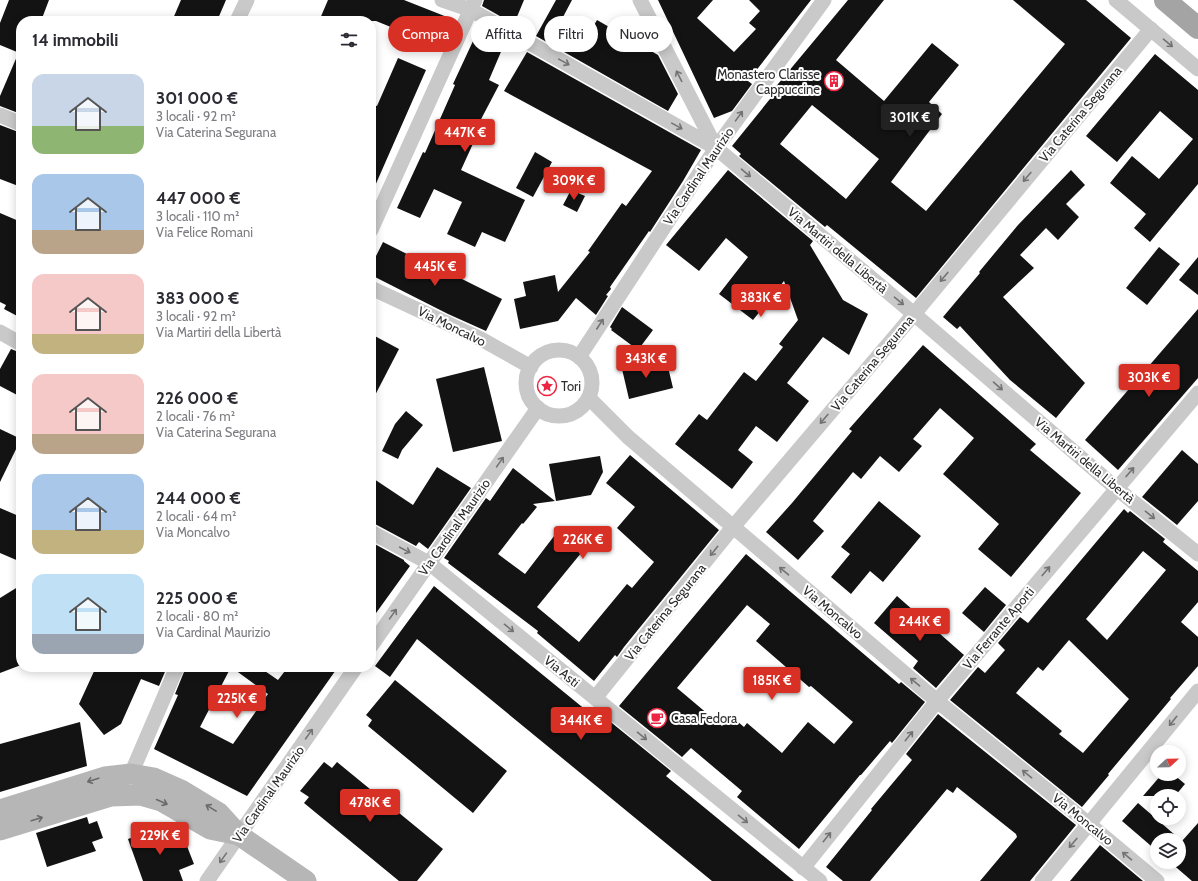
<!DOCTYPE html>
<html lang="it">
<meta charset="utf-8">
<style>
body{margin:0;font-family:Cabin,sans-serif;background:#f2f2f3;color:#2b2b33;height:100vh;display:flex;flex-direction:column;font-size:15px;white-space:nowrap}
*{box-sizing:border-box;margin:0}
p{font-size:13px;color:#7c7c81}
.icon{flex:none;width:22px;height:22px;fill:none;stroke:currentColor;stroke-width:2;stroke-linecap:round;stroke-linejoin:round}
.map{position:relative;flex:1;overflow:hidden}
.drawer{position:absolute;left:16px;top:16px;width:360px;height:656px;display:flex;flex-direction:column;background:#fff;border-radius:16px;box-shadow:0 2px 10px #0003}
.drawer>*{flex:none}
.banner{position:absolute;left:388px;top:16px;width:380px;height:36px;display:flex;gap:8px}
.needle{width:26px;rotate:68deg}
.tools{position:absolute;left:1150px;top:745px;display:grid;gap:8px}
.tools a{display:grid;place-items:center;width:36px;height:36px;border-radius:50%;background:#fff;box-shadow:0 2px 10px #0003;font-size:20px}
.price{position:absolute;translate:-50% -34px;padding:0 9px;border-radius:4px;background:#d93025;color:#fff;font-size:13px;line-height:26px;filter:drop-shadow(0 1px 2px #0008)}
.price::after{content:'';position:absolute;left:50%;top:24px;width:12px;height:9px;margin-left:-6px;background:inherit;clip-path:polygon(0 0,100% 0,50% 100%)}
.price.current{background:#222;color:#fff}
ul{padding:0;list-style:none}
li{display:flex;align-items:center;gap:12px;height:100px;padding:0 16px}
li span{display:grid;place-items:center;flex:none;width:112px;height:80px;border-radius:12px;color:#555}
li>.icon{margin-inline-start:auto}
span .icon{width:48px;height:48px;fill:#fffc;stroke-width:1}
li b{font-size:17px}
h2{display:flex;justify-content:space-between;align-items:center;height:48px;padding:0 16px;font-size:17px}
.chip{padding:0 14px;border-radius:18px;background:#fff;box-shadow:0 2px 10px #0003;font-size:14px;line-height:36px}
.chip.current{background:#d93025;color:#fff}
.map>svg:first-child{display:block}
</style>
<div class="map">
<svg width="1198" height="881" viewBox="0 0 1198 881">
<rect width="100%" height="100%" fill="#fff"/>
<g fill="#131313" fill-rule="evenodd">
<path d="M9 0H49L41 21H21V42L17 52 0 45V23Z"/>
<path d="M181 0H226L217 21H172Z"/>
<path d="M328 0H404L447 17 437 42 419 35 418 38 376 21H319Z"/>
<path d="M484 0H524L514 24 482 6Z"/>
<path d="M556 0H572L563 17 590 32 597 20 658 55 678 94 668 111 536 36Z"/>
<path d="M658 0H713L697 18 734 52 756 29 749 23 760 11 749 0H811L748 81 752 84 732 111 714 118Z"/>
<path d="M848 0H884L836 60 884 101 932 43 959 65 929 102 942 114 891 182 926 211 1065 44 1013 0H1086L1131 38 916 298 827 225 825 227 739 156 741 154 732 146 774 94 768 96ZM812 105 879 159 846 199 780 144Z"/>
<path d="M480 26 506 40 489 80 499 85 478 125 481 126 461 170 525 200 505 242 482 232 475 247 447 234 462 202 434 189 420 218 397 208 423 152 425 153 455 85 453 84Z"/>
<path d="M21 47V114L0 106V96Z"/>
<path d="M527 52 701 150 683 181 650 232 649 231 610 287 611 289 606 295 608 296 596 315 576 298 558 321 520 329 514 299 526 296 523 282 555 275 558 292 590 252 588 251 622 203 626 206 652 171 504 91Z"/>
<path d="M1155 54 1198 90V184L1150 242 1134 228 1146 214 1110 183 1132 156 1159 179 1193 139 1160 111 1117 162 1086 136Z"/>
<path d="M398 58 426 70 371 195V104L377 106Z"/>
<path d="M0 125 21 133V187L0 179Z"/>
<path d="M535 152 552 162 533 197 516 188Z"/>
<path d="M728 170 813 241 810 245 843 300 868 314 849 355 823 337 787 383 809 401 777 442 756 426 738 450 753 462 732 489 675 444 699 414 707 420 744 372 756 381 783 347 779 344 798 320 784 281 753 320 719 294 748 257 726 238 699 271 666 245Z"/>
<path d="M1071 170 1085 185 1066 204 1079 217 1058 240 1046 228 1020 255 1034 268 1003 297 1085 383 1056 418 1010 380 960 326 957 329 943 317 980 273 979 272 1018 225Z"/>
<path d="M571 190 585 196 577 212 563 205Z"/>
<path d="M0 213 21 222V318L4 309 6 305 0 302Z"/>
<path d="M383 242 427 264 428 262 502 299 486 331 448 314 371 275V266Z"/>
<path d="M1159 247 1180 264 1147 305 1126 288Z"/>
<path d="M1198 257V295L1179 280Z"/>
<path d="M622 307 653 330 638 350 611 330 612 329 610 327Z"/>
<path d="M1198 309V378L1118 470 1085 440Z"/>
<path d="M371 334 399 349 371 403Z"/>
<path d="M923 345 1036 444 1030 450 1081 493 1011 577 978 549 999 524 943 474 974 438 940 408 913 439 922 446 899 472 880 456 861 479 853 472 813 521 824 531 798 560 766 532 792 503 852 431 849 429Z"/>
<path d="M11 349 21 353V397L0 386V369Z"/>
<path d="M656 360 658 369 668 367 673 388 629 399 622 369Z"/>
<path d="M484 367 502 441 453 452 436 379Z"/>
<path d="M406 411 423 425 402 450 398 459 382 451 395 424Z"/>
<path d="M0 429 21 439 0 482Z"/>
<path d="M1182 450 1198 464V501L1177 525 1142 497Z"/>
<path d="M630 455 719 530 624 647 617 657 615 655 594 681 537 633 538 631 448 563 449 561 444 558 486 498 490 501 513 468 555 501 533 504 537 507 523 524 522 523 498 554 525 574 561 527 586 547 537 607 579 642 627 584 632 588 654 562 617 528 635 507 606 483Z"/>
<path d="M600 456 603 472 591 495 556 501 549 464Z"/>
<path d="M437 467 471 488 428 549 419 542 416 546 375 524 371 523V477L413 505Z"/>
<path d="M879 501 921 536 883 582 870 571 851 594 831 577 850 554 841 547Z"/>
<path d="M0 508 21 517V562L0 553Z"/>
<path d="M1124 509 1128 513 1130 511 1165 539 1163 542 1198 571V602L1181 622 1198 637V666L1170 698 1171 699 1108 774 1109 775 1082 807 950 700 978 667 985 673 1005 650 998 643 1020 617 1028 623ZM1143 551 1166 570 1107 640 1086 619ZM1069 640 1129 699 1083 753 1059 734 1062 731 1016 693 1038 667 1043 671Z"/>
<path d="M371 542 404 560V561L410 566 371 620Z"/>
<path d="M746 554 899 684 901 682 925 702 892 743 890 741 861 775H860L799 849 737 797 742 791 691 748 682 757 619 706ZM747 605 770 624 756 641 809 687 811 686 853 722 834 744 808 722 782 753 747 723 744 727 731 716 722 726 677 688Z"/>
<path d="M21 585V665L0 673V598Z"/>
<path d="M434 586 603 724 607 719 671 771 666 776 794 881H712L417 639 390 677 375 666Z"/>
<path d="M985 587 1006 605 984 632 962 613Z"/>
<path d="M897 596 964 655 936 688 913 668 918 661 874 623Z"/>
<path d="M96 667H167L159 686 141 679 121 724 104 735 79 704Z"/>
<path d="M186 667H259L278 680 288 667H338L247 796 154 749 178 695 175 694ZM231 667 268 694 233 744 200 727Z"/>
<path d="M395 680 507 771 473 813 368 726 372 720 366 715Z"/>
<path d="M938 714 1076 825 1030 881H980L1017 837 1016 834 957 787 953 793 947 789 870 881H843L826 867 872 810 871 809 912 760 906 754Z"/>
<path d="M80 722 87 766 0 792V744Z"/>
<path d="M324 762 332 768 337 762 443 849 417 881H399L304 803 309 797 300 791Z"/>
<path d="M1162 774H1173L1185 784 1175 796H1143Z"/>
<path d="M1138 803 1182 841 1198 823V881H1192L1170 862H1179V840H1157V851L1122 821Z"/>
<path d="M87 817 89 824 97 821 103 838 92 842 96 851 47 867 36 833Z"/>
<path d="M164 826 170 840 183 836 194 864 179 870 183 881H143L128 839Z"/>
<path d="M1100 845 1143 881H1070Z"/>
</g>
<g fill="none" stroke-linecap="round" stroke-linejoin="round">
<g stroke="#c9c9c9" stroke-width="15">
<path d="M442 0 471 10 716 148 914 314 1116 488 1198 554"/>
<path d="M640 0 716 148"/>
<path d="M1116 0 1198 69"/>
<path d="M237 21 247 0"/>
<path d="M0 115 21 124"/>
<path d="M371 230 475 0"/>
<path d="M371 288 481 339 531 367"/>
<path d="M0 332 21 344"/>
<circle cx="559" cy="383" r="33"/>
<path d="M579 357 716 148 824 0"/>
<path d="M589 398 628 437 937 701 1089 824 1157 881"/>
<path d="M371 532 429 563 820 881"/>
<path d="M371 646 538 408"/>
<path d="M595 698 733 527 914 314 1151 29"/>
<path d="M131 774 177 667"/>
<path d="M803 868 937 701 1198 393"/>
<path d="M207 881 356 667"/>
<path d="M1042 881 1198 691"/>
</g>
<g stroke="#b6b6b6" stroke-width="21">
<path d="M0 810 105 777 131 774 154 778 181 790 219 813 239 835 306 881"/>
<path d="M0 830 111 796 140 795 161 801 210 829 239 835"/>
</g>
<path stroke="#a4a4a4" stroke-width="22" d="M1165 0 1198 28"/>
</g>
<defs><path id="oneway-shaft" d="M-6 0H5M1.5-3L5.5 0L1.5 3" fill="none" stroke-width="1.6" stroke-linecap="round" stroke-linejoin="round"/></defs>
<g stroke="#737373">
<use href="#oneway-shaft" transform="translate(1168 43) rotate(40)"/>
<use href="#oneway-shaft" transform="translate(564 62) rotate(29)"/>
<use href="#oneway-shaft" transform="translate(679 76) rotate(-117)"/>
<use href="#oneway-shaft" transform="translate(739 116) rotate(-54)"/>
<use href="#oneway-shaft" transform="translate(677 126) rotate(29)"/>
<use href="#oneway-shaft" transform="translate(746 173) rotate(40)"/>
<use href="#oneway-shaft" transform="translate(1027 177) rotate(130)"/>
<use href="#oneway-shaft" transform="translate(944 277) rotate(130)"/>
<use href="#oneway-shaft" transform="translate(899 301) rotate(40)"/>
<use href="#oneway-shaft" transform="translate(600 324) rotate(-57)"/>
<use href="#oneway-shaft" transform="translate(998 386) rotate(41)"/>
<use href="#oneway-shaft" transform="translate(824 419) rotate(130)"/>
<use href="#oneway-shaft" transform="translate(500 462) rotate(-55)"/>
<use href="#oneway-shaft" transform="translate(1130 472) rotate(-49)"/>
<use href="#oneway-shaft" transform="translate(1150 515) rotate(39)"/>
<use href="#oneway-shaft" transform="translate(405 550) rotate(28)"/>
<use href="#oneway-shaft" transform="translate(714 551) rotate(129)"/>
<use href="#oneway-shaft" transform="translate(784 571) rotate(-140)"/>
<use href="#oneway-shaft" transform="translate(1046 571) rotate(-50)"/>
<use href="#oneway-shaft" transform="translate(393 614) rotate(-55)"/>
<use href="#oneway-shaft" transform="translate(509 628) rotate(39)"/>
<use href="#oneway-shaft" transform="translate(915 682) rotate(-140)"/>
<use href="#oneway-shaft" transform="translate(1173 721) rotate(129)"/>
<use href="#oneway-shaft" transform="translate(309 734) rotate(-55)"/>
<use href="#oneway-shaft" transform="translate(642 736) rotate(39)"/>
<use href="#oneway-shaft" transform="translate(909 736) rotate(-51)"/>
<use href="#oneway-shaft" transform="translate(1027 774) rotate(-141)"/>
<use href="#oneway-shaft" transform="translate(743 819) rotate(39)"/>
<use href="#oneway-shaft" transform="translate(827 837) rotate(-51)"/>
<use href="#oneway-shaft" transform="translate(1073 843) rotate(130)"/>
<use href="#oneway-shaft" transform="translate(1127 856) rotate(-140)"/>
<use href="#oneway-shaft" transform="translate(223 858) rotate(125)"/>
</g>
<g stroke="#6a6a6a">
<use href="#oneway-shaft" transform="translate(93 780) rotate(162)"/>
<use href="#oneway-shaft" transform="translate(162 802) rotate(24)"/>
<use href="#oneway-shaft" transform="translate(211 808) rotate(-149)"/>
<use href="#oneway-shaft" transform="translate(37 819) rotate(-17)"/>
</g>
<defs>
<g id="building-ring" transform="scale(1)"><circle r="9.5" fill="#fff" stroke="#ed2542" stroke-width="1.5"/><path d="M-4-6H4V6H1V3H-1V6H-4ZM-2.5-4.3h1.7v1.8h-1.7ZM.8-4.3h1.7v1.8H.8ZM-2.5-1h1.7V.8h-1.7ZM.8-1h1.7V.8H.8Z" fill="#ed2542"/></g>
<g id="sight-ring" transform="scale(1)"><circle r="9.5" fill="#fff" stroke="#ed2542" stroke-width="1.5"/><path d="M0-6L1.8-2.2L6-1.7L2.9 1.2L3.7 5.4L0 3.3L-3.7 5.4L-2.9 1.2L-6-1.7L-1.8-2.2Z" fill="#ed2542"/></g>
<g id="cafe-ring" transform="scale(1)"><circle r="9.5" fill="#fff" stroke="#ed2542" stroke-width="1.5"/><path d="M-5.5-4.5H6V0H3Q3 3.5 0 3.5H-2.5Q-5.5 3.5-5.5 0ZM3-3.2v2h1.7v-2ZM-6 4.5H4V6H-6Z" fill="#ed2542"/></g>
</defs>
<g fill-rule="evenodd">
<use href="#building-ring" x="834" y="81"/>
<use href="#sight-ring" x="547" y="386"/>
<use href="#cafe-ring" x="657" y="718"/>
</g>
<g text-anchor="middle" dominant-baseline="central" stroke-width="4" stroke-linejoin="round" paint-order="stroke">
<g font-size="13" fill="#2c2c2c" stroke="#fff" text-anchor="start">
<text x="820" y="74" text-anchor="end">Monastero Clarisse<tspan x="820" dy="15">Cappuccine</tspan></text>
<text x="561" y="386">Tori</text>
<text x="671" y="718">Casa Fedora</text>
</g>
<g font-size="13" fill="#2c2c2c" stroke="#fff">
<text transform="translate(1080 114) rotate(-50)">Via Caterina Segurana</text>
<text transform="translate(698 176) rotate(-56)">Via Cardinal Maurizio</text>
<text transform="translate(838 250) rotate(40)">Via Martiri della Libertà</text>
<text transform="translate(452 326) rotate(26)">Via Moncalvo</text>
<text transform="translate(872 363) rotate(-50)">Via Caterina Segurana</text>
<text transform="translate(1085 460) rotate(40)">Via Martiri della Libertà</text>
<text transform="translate(454 527) rotate(-55)">Via Cardinal Maurizio</text>
<text transform="translate(665 612) rotate(-51)">Via Caterina Segurana</text>
<text transform="translate(833 612) rotate(40)">Via Moncalvo</text>
<text transform="translate(998 628) rotate(-50)">Via Ferrante Aporti</text>
<text transform="translate(562 671) rotate(39)">Via Asti</text>
<text transform="translate(268 794) rotate(-55)">Via Cardinal Maurizio</text>
<text transform="translate(1083 819) rotate(39)">Via Moncalvo</text>
</g>
</g>
</svg>
<div class="tools">
<a><svg class="needle" viewBox="-14 -14 28 28"><path d="M0-13l5 13h-10z" fill="#e53935"/><path d="M0 13l5-13h-10z" fill="#7c7c81"/></svg></a>
<a><svg class="icon" aria-label="locate" viewBox="0 0 24 24"><circle cx="12" cy="12" r="6"/><path d="M12 2v4M12 18v4M2 12h4M18 12h4"/></svg></a>
<a><svg class="icon" aria-label="layers" viewBox="0 0 24 24"><path d="M12 4l9 5-9 5-9-5zM3 14l9 5 9-5"/></svg></a>
</div>
<b class="price current" style="left:910px;top:138px">301K €</b>
<b class="price" style="left:465px;top:153px">447K €</b>
<b class="price" style="left:574px;top:201px">309K €</b>
<b class="price" style="left:435px;top:287px">445K €</b>
<b class="price" style="left:761px;top:318px">383K €</b>
<b class="price" style="left:646px;top:379px">343K €</b>
<b class="price" style="left:1149px;top:398px">303K €</b>
<b class="price" style="left:583px;top:560px">226K €</b>
<b class="price" style="left:920px;top:642px">244K €</b>
<b class="price" style="left:772px;top:701px">185K €</b>
<b class="price" style="left:237px;top:719px">225K €</b>
<b class="price" style="left:581px;top:741px">344K €</b>
<b class="price" style="left:370px;top:823px">478K €</b>
<b class="price" style="left:160px;top:856px">229K €</b>
<div class="banner">
<a class="chip current">Compra</a>
<a class="chip">Affitta</a>
<a class="chip">Filtri</a>
<a class="chip">Nuovo</a>
</div>
<section class="drawer">
<h2>14 immobili<svg class="icon" aria-label="filters" viewBox="0 0 24 24"><path d="M4 7h16M4 17h16"/><circle cx="9" cy="7" r="2"/><circle cx="15" cy="17" r="2"/></svg></h2>
<ul>
<li><span style="background:linear-gradient(#c9d6e8 65%,#8fb573 0)"><svg class="icon" aria-label="home" viewBox="0 0 24 24"><path d="M3 11l9-7 9 7M6 9v11h12V9"/></svg></span><div><b>301 000 €</b><p>3 locali · 92 m²</p><p>Via Caterina Segurana</p></div></li>
<li><span style="background:linear-gradient(#a9c7e8 70%,#b9a48a 0)"><svg class="icon" aria-label="home" viewBox="0 0 24 24"><path d="M3 11l9-7 9 7M6 9v11h12V9"/></svg></span><div><b>447 000 €</b><p>3 locali · 110 m²</p><p>Via Felice Romani</p></div></li>
<li><span style="background:linear-gradient(#f6c9c9 75%,#c2b280 0)"><svg class="icon" aria-label="home" viewBox="0 0 24 24"><path d="M3 11l9-7 9 7M6 9v11h12V9"/></svg></span><div><b>383 000 €</b><p>3 locali · 92 m²</p><p>Via Martiri della Libertà</p></div></li>
<li><span style="background:linear-gradient(#f6c9c9 75%,#b9a48a 0)"><svg class="icon" aria-label="home" viewBox="0 0 24 24"><path d="M3 11l9-7 9 7M6 9v11h12V9"/></svg></span><div><b>226 000 €</b><p>2 locali · 76 m²</p><p>Via Caterina Segurana</p></div></li>
<li><span style="background:linear-gradient(#a9c7e8 70%,#c2b280 0)"><svg class="icon" aria-label="home" viewBox="0 0 24 24"><path d="M3 11l9-7 9 7M6 9v11h12V9"/></svg></span><div><b>244 000 €</b><p>2 locali · 64 m²</p><p>Via Moncalvo</p></div></li>
<li><span style="background:linear-gradient(#bfe0f5 75%,#9aa5b1 0)"><svg class="icon" aria-label="home" viewBox="0 0 24 24"><path d="M3 11l9-7 9 7M6 9v11h12V9"/></svg></span><div><b>225 000 €</b><p>2 locali · 80 m²</p><p>Via Cardinal Maurizio</p></div></li>
</ul>
</section>
</div>
